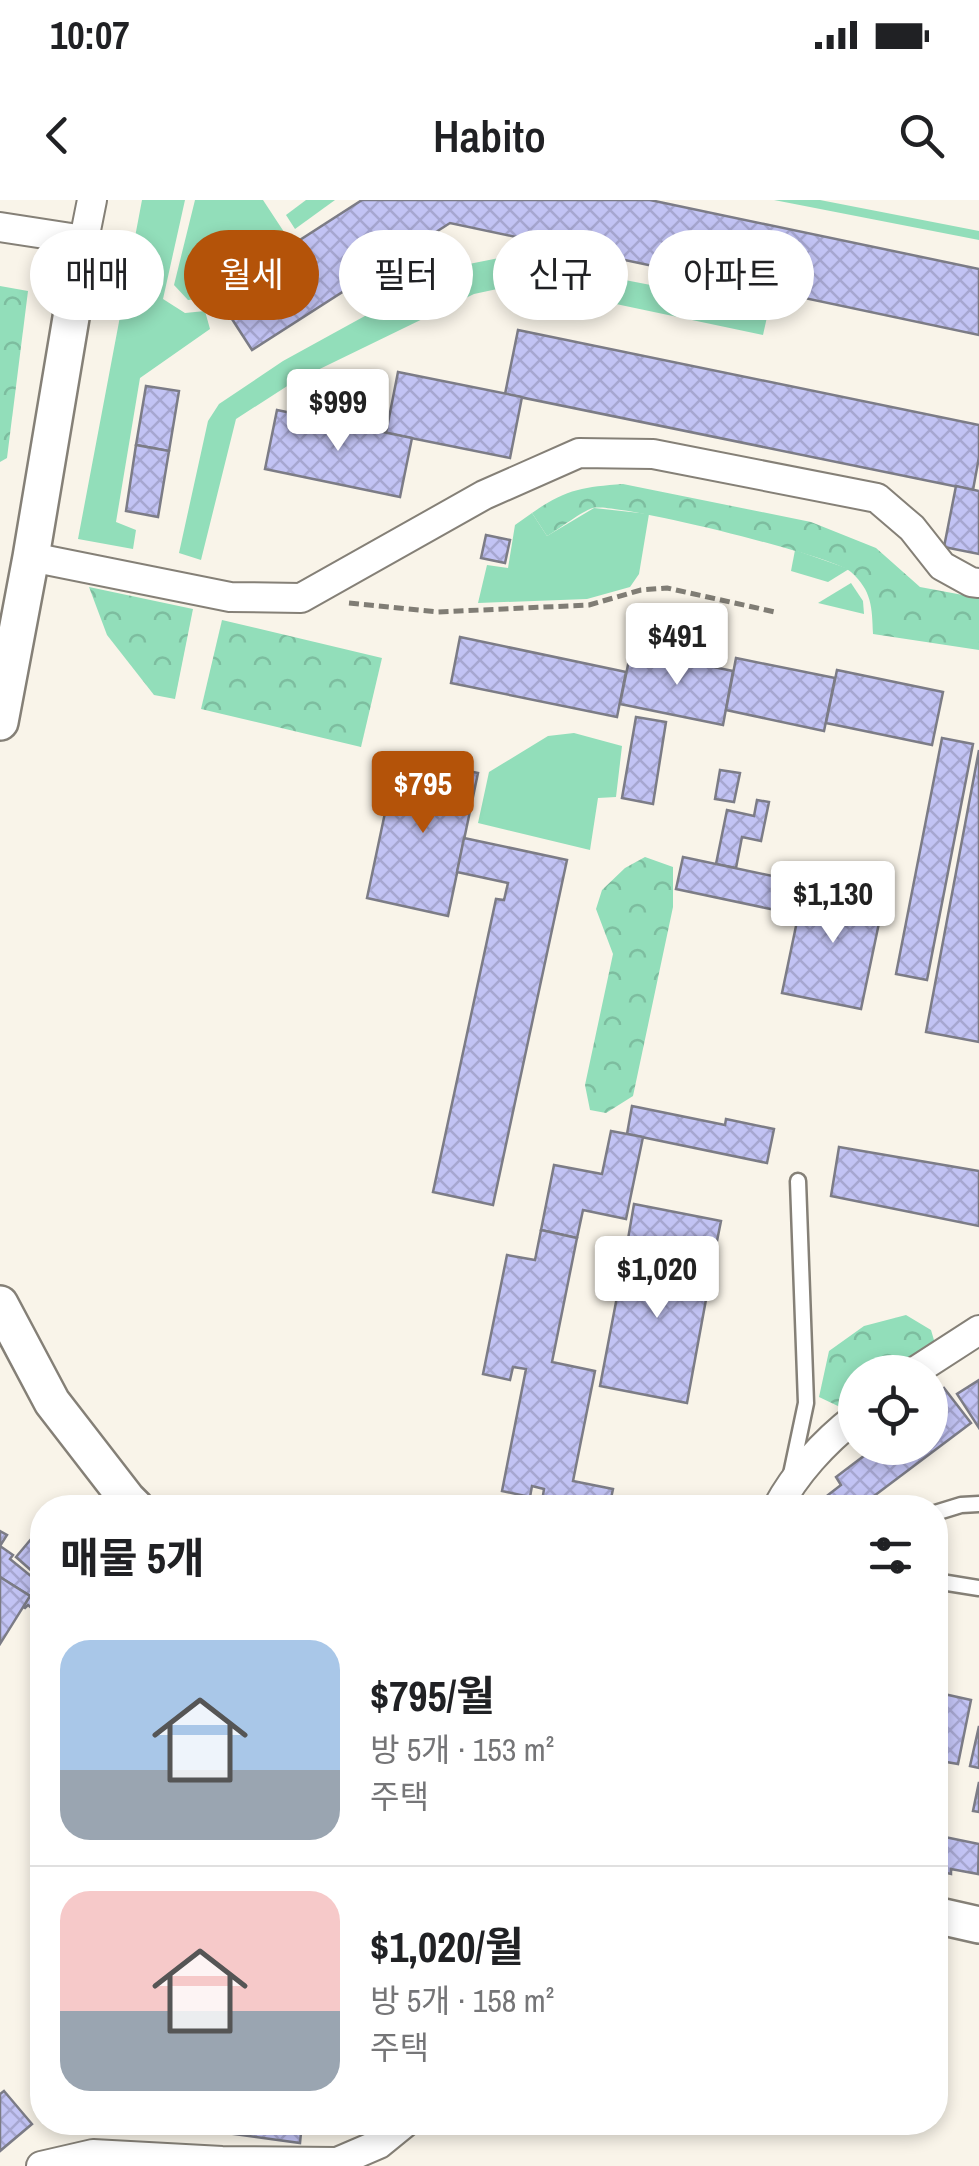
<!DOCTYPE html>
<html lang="ko">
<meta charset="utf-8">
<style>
body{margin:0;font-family:"Archivo Narrow","Noto Sans KR",sans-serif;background:#f2f2f2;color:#202124;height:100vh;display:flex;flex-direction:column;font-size:38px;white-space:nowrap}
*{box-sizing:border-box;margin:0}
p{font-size:32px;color:#757577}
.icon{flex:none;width:55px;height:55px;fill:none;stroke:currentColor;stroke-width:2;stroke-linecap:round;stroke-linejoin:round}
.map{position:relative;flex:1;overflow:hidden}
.side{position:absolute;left:30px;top:1295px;width:918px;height:640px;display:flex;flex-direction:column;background:#fff;border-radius:40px;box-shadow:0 5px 15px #0003}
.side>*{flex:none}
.hud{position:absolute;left:30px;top:30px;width:920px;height:90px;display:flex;gap:20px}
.buttons{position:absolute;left:838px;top:1155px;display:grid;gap:20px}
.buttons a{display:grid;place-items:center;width:110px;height:110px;border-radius:50%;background:#fff;box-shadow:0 5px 15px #0003;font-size:50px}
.price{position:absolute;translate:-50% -85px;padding:0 22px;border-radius:10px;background:#fff;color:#222;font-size:32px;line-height:65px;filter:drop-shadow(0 2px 5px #0008)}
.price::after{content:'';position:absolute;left:50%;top:60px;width:30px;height:22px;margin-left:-15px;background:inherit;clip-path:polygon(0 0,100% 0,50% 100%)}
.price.on{background:#b45309;color:#fff}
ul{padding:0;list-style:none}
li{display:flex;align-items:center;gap:30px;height:250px;padding:0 30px}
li+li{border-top:2px solid #e0e0e0}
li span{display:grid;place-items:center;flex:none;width:280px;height:200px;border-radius:30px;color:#555}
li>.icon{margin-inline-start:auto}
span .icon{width:120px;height:120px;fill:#fffc;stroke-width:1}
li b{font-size:42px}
h2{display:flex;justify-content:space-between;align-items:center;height:120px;padding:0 30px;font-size:42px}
.pill{padding:0 35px;border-radius:45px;background:#fff;box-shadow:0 5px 15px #0003;font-size:35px;line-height:90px}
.pill.on{background:#b45309;color:#fff}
.status{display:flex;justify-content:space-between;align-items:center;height:70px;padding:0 50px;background:#fff;direction:ltr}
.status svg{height:28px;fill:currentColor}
header{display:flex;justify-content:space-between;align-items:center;height:130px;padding:0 30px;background:#fff;font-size:45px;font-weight:600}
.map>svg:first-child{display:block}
</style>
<div class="status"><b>10:07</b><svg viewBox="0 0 49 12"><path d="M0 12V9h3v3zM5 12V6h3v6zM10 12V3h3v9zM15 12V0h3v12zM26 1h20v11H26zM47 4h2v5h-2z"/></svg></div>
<header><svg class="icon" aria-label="back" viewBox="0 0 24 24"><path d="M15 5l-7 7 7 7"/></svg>Habito<svg class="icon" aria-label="search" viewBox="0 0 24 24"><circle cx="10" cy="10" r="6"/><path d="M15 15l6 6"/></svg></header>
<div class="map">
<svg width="979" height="1966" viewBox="0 0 979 1966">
<defs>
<pattern id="forest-crowns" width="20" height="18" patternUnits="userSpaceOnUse" patternTransform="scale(2.5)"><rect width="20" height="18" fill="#92deba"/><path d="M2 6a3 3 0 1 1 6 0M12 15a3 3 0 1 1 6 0" fill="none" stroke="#7dbd9f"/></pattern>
<pattern id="building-cross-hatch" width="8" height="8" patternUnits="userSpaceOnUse" patternTransform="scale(2.5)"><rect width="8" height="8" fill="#c2c3f4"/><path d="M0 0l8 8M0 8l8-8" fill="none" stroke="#a6a6d0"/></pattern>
</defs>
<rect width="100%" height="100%" fill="#f9f4e9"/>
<g fill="#92deba">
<path d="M142 0H185L163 99 185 113 205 111 210 129 140 178 116 322 136 330 133 349 78 339Z"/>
<path d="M195 0H263L286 35 224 79 220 91 200 99 188 100 174 85Z"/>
<path d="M306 0H335L295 29 286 15Z"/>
<path d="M774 0H820L979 31V40Z"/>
<path d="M499 58 527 61 769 108 763 135 521 84 474 94 295 181 236 219 201 360 179 353 208 221 219 204 283 161 454 67Z"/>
<path d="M594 308 649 314 639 374 630 387 587 399 478 403 487 365 508 368 515 325 532 313 547 336Z"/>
<path d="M795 350 849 369 828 382 791 371Z"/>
<path d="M851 383 863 401 864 414 818 403Z"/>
<path d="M574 533 622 546 616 597 598 598 590 650 478 623 489 572 548 536Z"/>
</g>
<g fill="url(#forest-crowns)">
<path d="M0 86 28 91 7 258 0 262Z"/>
<path d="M623 284 811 322 876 348 920 387 979 398V450L873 434C872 407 872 391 851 372 834 356 615 302 593 308 582 311 558 330 547 336L532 313C566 289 583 287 623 284Z"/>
<path d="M89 387 193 409 175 499 154 495 107 435Z"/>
<path d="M222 420 382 458 361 547 201 509Z"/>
<path d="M645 657 673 667V707L633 896 606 913 590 910 585 885 613 754 596 709 602 690 625 668Z"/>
<path d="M906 1115 931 1130 936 1147 900 1172H855V1202L840 1207 819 1197 829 1151 864 1126Z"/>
</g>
<g fill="url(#building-cross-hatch)" stroke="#7c7c86" stroke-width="2.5">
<path d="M362 0H650L979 69V135L450 23 252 150 232 119 263 99 247 74Z"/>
<path d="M518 130 979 225V257L973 290 505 194Z"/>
<path d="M398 172 522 197 510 258 386 233Z"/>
<path d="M146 186 179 191 169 251 136 245Z"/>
<path d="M277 210 412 238 400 297 265 269Z"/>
<path d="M136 245 169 251 158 317 126 311Z"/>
<path d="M956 286 979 291V354L944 347Z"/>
<path d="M486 335 510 340 505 363 481 358Z"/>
<path d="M460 437 626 472 617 517 451 483Z"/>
<path d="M631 450 733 471 723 525 620 504Z"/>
<path d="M736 458 835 478 824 531 726 510Z"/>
<path d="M837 470 943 492 932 545 826 523Z"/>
<path d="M636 517 666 522 653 604 622 598Z"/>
<path d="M942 538 973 544 927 780 896 774Z"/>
<path d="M979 550V842L926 832Z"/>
<path d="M397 556 478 573 448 716 367 698Z"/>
<path d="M720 570 740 573 734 602 715 599Z"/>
<path d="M757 600 769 602 761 641 742 637 736 668 716 664 727 610 754 616Z"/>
<path d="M464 638 567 660 493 1005 433 992 496 699 504 700 508 683 457 672Z"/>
<path d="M683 657 805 683 799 715 676 689Z"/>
<path d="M805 683 884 699 861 809 782 793Z"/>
<path d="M632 906 725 925 726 919 774 929 767 963 627 934Z"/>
<path d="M611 931 643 937 626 1019 583 1010 577 1038 541 1030 554 965 602 974Z"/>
<path d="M839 947 979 971V1026L831 996Z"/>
<path d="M634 1004 721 1021 714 1056 628 1039Z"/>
<path d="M541 1030 577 1038 552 1162 595 1171 573 1281 613 1289 609 1308H541L544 1289 532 1286 530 1297 502 1291 526 1169 513 1167 510 1180 483 1174 507 1055 535 1060Z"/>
<path d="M628 1039 714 1056 687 1203 600 1186Z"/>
<path d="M979 1180V1228L957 1194Z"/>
<path d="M944 1188 971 1223 858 1308H837L828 1295 841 1285 836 1277 869 1252 866 1248H930V1198Z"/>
<path d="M42 1326V1380L16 1357Z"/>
<path d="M0 1331 7 1335 0 1346 13 1355 10 1359 42 1385 39 1392 42 1395V1412L40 1415 28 1405 25 1408 23 1407 30 1396 0 1377Z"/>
<path d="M0 1377 30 1396 0 1444Z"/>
<path d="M935 1492 971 1500 958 1564 935 1560Z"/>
<path d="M979 1526V1568L970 1566Z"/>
<path d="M979 1582V1612L973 1611Z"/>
<path d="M935 1635 979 1644 978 1674 951 1669V1674L938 1671V1667L935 1666Z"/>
<path d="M4 1891 32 1924 0 1951V1894Z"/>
<path d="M190 1922H302L300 1943 189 1928Z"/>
<path d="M872 1922H894L893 1929 872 1925Z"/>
</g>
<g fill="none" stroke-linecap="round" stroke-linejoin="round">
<g stroke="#858077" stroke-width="19">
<g id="service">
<path d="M791 1274 806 1203 798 981"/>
<path d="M935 1313 961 1305 979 1304"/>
<path d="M935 1381 979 1388"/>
</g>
</g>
<g stroke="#858077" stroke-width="32">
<g id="minor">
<path d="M0 27 84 40 92 0"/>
<path d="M31 357 230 397 301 398 484 295 579 253 653 254 877 298 912 328 942 366 971 382 979 383"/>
<path d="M914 1172 979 1130"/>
<path d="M777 1308C795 1274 824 1242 855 1218"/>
<path d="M41 1966 93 1954 222 1961 337 1962 379 1944 406 1922"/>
</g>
</g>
<g stroke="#858077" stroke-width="40">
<g id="tertiary">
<path d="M0 522 31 357 84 40"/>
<path d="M0 1104 52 1202 127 1299 136 1308"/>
<path d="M935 1715 979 1725"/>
</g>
</g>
<path stroke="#807d75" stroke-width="5" stroke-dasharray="10 5" stroke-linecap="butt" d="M349 403 438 412 589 405 641 390 667 388 775 412"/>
<use href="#service" stroke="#fff" stroke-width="14"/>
<use href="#minor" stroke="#fff" stroke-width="28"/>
<use href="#tertiary" stroke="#fff" stroke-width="35"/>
</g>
</svg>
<div class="buttons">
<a><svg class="icon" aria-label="locate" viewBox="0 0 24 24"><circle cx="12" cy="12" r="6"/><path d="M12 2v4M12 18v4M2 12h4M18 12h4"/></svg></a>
</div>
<b class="price" style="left:338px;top:254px">$999</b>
<b class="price" style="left:677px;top:488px">$491</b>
<b class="price on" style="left:423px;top:636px">$795</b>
<b class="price" style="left:833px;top:746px">$1,130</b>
<b class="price" style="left:657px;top:1121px">$1,020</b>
<div class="hud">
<a class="pill">매매</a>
<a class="pill on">월세</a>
<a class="pill">필터</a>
<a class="pill">신규</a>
<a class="pill">아파트</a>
</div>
<section class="side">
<h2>매물 5개<svg class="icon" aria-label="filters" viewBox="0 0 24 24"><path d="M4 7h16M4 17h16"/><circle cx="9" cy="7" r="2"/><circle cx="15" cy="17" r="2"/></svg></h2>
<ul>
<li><span style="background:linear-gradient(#a9c7e8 65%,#9aa5b1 0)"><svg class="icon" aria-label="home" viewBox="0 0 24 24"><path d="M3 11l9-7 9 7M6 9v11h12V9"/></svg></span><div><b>$795/월</b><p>방 5개 · 153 m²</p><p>주택</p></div></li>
<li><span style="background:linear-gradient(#f6c9c9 60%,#9aa5b1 0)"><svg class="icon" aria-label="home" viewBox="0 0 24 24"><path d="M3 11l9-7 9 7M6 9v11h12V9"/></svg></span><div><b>$1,020/월</b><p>방 5개 · 158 m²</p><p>주택</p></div></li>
</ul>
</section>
</div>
